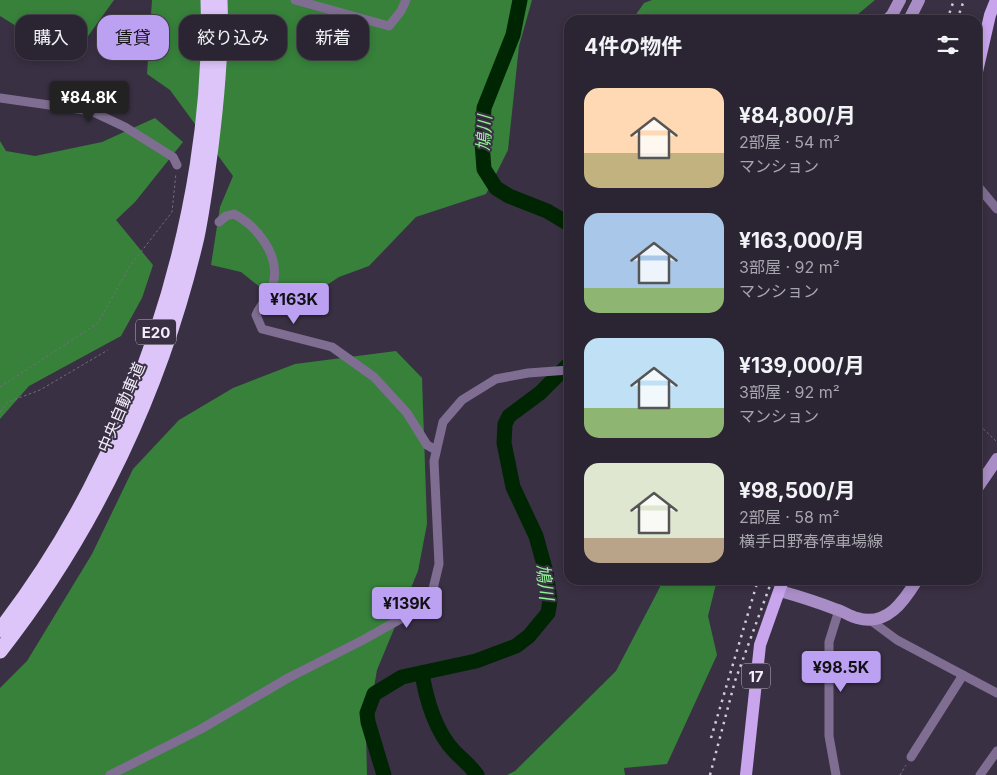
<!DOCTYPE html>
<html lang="ja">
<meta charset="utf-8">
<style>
body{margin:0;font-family:Inter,"Noto Sans JP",sans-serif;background:#37303e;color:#f1f3f6;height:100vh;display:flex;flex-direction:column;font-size:19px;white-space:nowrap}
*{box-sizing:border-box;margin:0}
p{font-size:16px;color:#a6a4ac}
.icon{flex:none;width:28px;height:28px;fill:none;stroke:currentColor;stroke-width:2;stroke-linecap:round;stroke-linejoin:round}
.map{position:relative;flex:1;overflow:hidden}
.panel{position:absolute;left:564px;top:15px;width:418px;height:570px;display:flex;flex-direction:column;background:#2b2432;border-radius:15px;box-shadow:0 2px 8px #0003,0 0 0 1px #47414d}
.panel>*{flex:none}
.guide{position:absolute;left:15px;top:15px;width:474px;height:45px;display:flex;gap:10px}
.price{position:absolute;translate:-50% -42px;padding:0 11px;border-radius:5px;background:#bca0f2;color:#111;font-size:16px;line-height:32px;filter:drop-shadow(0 1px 2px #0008)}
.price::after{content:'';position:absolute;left:50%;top:30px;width:15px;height:11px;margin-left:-8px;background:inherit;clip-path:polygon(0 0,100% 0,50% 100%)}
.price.active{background:#222;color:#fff}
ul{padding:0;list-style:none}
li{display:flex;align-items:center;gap:15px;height:125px;padding:0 20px}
li span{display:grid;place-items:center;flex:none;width:140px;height:100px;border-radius:15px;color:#555}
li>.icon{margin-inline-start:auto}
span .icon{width:60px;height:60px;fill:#fffc;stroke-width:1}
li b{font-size:21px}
h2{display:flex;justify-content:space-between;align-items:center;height:60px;padding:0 20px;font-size:21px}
.tag{padding:0 18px;border-radius:15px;background:#2b2432;box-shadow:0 2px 8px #0003,0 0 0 1px #47414d;font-size:18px;line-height:45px}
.tag.active{background:#bca0f2;color:#111}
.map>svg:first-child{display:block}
</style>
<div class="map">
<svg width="997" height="775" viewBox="0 0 997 775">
<rect width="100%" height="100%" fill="#393043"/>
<g fill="#37813b">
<path d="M0 0H114L86 39 58 52 0 16Z"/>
<path d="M152 0H532L519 46 508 150 486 194 416 217 369 266 339 277 289 310 241 272 211 265 220 207 233 176 170 90 147 74Z"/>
<path d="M652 0H875L851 20H632L644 3Z"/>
<path d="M155 118 183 142 135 202 116 220 153 265 142 298 121 336 29 386 0 419V141L6 151 35 156 102 142Z"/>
<path d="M396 351 422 378 427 524 418 571 377 670 366 733 367 775H0V688L27 661 92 554 133 469 179 420 233 388 295 364Z"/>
<path d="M660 580H717L708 616 717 655 667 764 624 768 625 775H507L515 771 616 671 660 587Z"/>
</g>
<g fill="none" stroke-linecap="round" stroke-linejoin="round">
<g stroke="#002502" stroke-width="15">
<path d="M520 0 513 35 484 108 482 143 484 169 496 188 509 196 547 211 569 224"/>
<path d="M422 673C426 699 436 733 455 752 464 761 469 764 477 775"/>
<path d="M384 775 368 722 367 713 374 694 402 677 476 661 516 646 529 636 548 613 550 600 546 572 536 536 513 487 504 443 505 424 509 416 540 393 569 364"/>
</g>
<g stroke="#766e7f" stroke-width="1" stroke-dasharray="2.5 2.5" stroke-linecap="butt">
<path d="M0 387 98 323 130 266 172 212 176 173"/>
<path d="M0 412 8 402 40 390 108 350"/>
<path d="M976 422 997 442"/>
<path d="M900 775 906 765"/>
</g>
<g stroke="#7f6e92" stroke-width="9">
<path d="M295 0 389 26 401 11 406 0"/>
<path d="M0 98 91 111 125 127 173 157 177 165"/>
<path d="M976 184 997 209"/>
<path d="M219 222 226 216 234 214C257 226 281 256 273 284 270 295 261 304 256 315L262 329 332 347 374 377 407 413 427 445 436 450"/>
<path d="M870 620 897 640 997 693"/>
<path d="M911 757 963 675"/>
<path d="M110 775 201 729 288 678 363 640 420 608 432 593 439 564 434 461 443 422 462 400 496 379 528 373 569 370"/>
<path d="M836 775 829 736V642L839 610"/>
<path d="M980 775 997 751"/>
</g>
<g stroke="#a98dc6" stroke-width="12">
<path d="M887 20 892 15 900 0"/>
<path d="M909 20 919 0"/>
<path d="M976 490 997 459"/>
<path d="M780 591C798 596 817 602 835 609 843 611 849 616 857 618 887 627 904 601 917 580"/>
</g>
<g stroke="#c9a5ee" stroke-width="12">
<path d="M976 76 990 15 996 0"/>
<path d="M746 775 760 645 783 580"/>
</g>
<g stroke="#ddc4f9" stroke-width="15">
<path d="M0 630C133 459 215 216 208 0"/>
<path d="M0 651C95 530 162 387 197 237 203 208 207 177 211 147 217 99 222 49 220 0"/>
</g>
<g stroke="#d1cbd9" stroke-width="2.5" stroke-dasharray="2.5 5" stroke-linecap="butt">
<path d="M947 20 954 0"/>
<path d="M957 20 964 0"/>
<path d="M711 738 758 580"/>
<path d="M710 775 735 681 772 580"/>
</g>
</g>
<g text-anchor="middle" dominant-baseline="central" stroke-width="4" stroke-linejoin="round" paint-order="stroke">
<g fill="#393043" stroke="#bcb5c4" stroke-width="1">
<rect x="136" y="319.5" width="40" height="25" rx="4"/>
<rect x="742" y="663.5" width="28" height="25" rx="4"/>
</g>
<g font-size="15" font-weight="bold" fill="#f4eefb">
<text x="156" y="332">E20</text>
<text x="756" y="676">17</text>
</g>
<g font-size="16" fill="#f4eefb" stroke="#393043">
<text transform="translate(121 407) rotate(-67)">中央自動車道</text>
</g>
<g font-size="18" font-style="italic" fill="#91f293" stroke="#393043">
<text transform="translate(484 133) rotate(-88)">鳩川</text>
<text transform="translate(545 582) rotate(83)">鳩川</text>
</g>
</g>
</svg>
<b class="price active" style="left:89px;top:123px">¥84.8K</b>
<b class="price" style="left:294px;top:325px">¥163K</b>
<b class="price" style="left:407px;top:629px">¥139K</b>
<b class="price" style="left:841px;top:693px">¥98.5K</b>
<div class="guide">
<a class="tag">購入</a>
<a class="tag active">賃貸</a>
<a class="tag">絞り込み</a>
<a class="tag">新着</a>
</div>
<section class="panel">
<h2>4件の物件<svg class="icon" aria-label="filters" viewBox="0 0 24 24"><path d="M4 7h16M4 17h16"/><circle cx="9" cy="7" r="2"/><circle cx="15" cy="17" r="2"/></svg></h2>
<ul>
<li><span style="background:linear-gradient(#ffd9b3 65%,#c2b280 0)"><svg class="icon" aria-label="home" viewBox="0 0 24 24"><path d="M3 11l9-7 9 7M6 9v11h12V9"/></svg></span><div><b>¥84,800/月</b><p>2部屋 · 54 m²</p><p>マンション</p></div></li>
<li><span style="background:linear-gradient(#a9c7e8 75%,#8fb573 0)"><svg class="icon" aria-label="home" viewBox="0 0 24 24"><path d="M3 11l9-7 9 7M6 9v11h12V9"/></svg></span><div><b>¥163,000/月</b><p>3部屋 · 92 m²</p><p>マンション</p></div></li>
<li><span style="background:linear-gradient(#bfe0f5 70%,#8fb573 0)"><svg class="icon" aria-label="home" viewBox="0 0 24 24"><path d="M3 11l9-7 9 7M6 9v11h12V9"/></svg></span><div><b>¥139,000/月</b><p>3部屋 · 92 m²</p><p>マンション</p></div></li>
<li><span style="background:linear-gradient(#dfe7d0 75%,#b9a48a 0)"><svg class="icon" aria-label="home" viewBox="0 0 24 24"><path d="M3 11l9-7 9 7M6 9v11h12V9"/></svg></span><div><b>¥98,500/月</b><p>2部屋 · 58 m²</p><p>横手日野春停車場線</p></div></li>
</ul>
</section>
</div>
